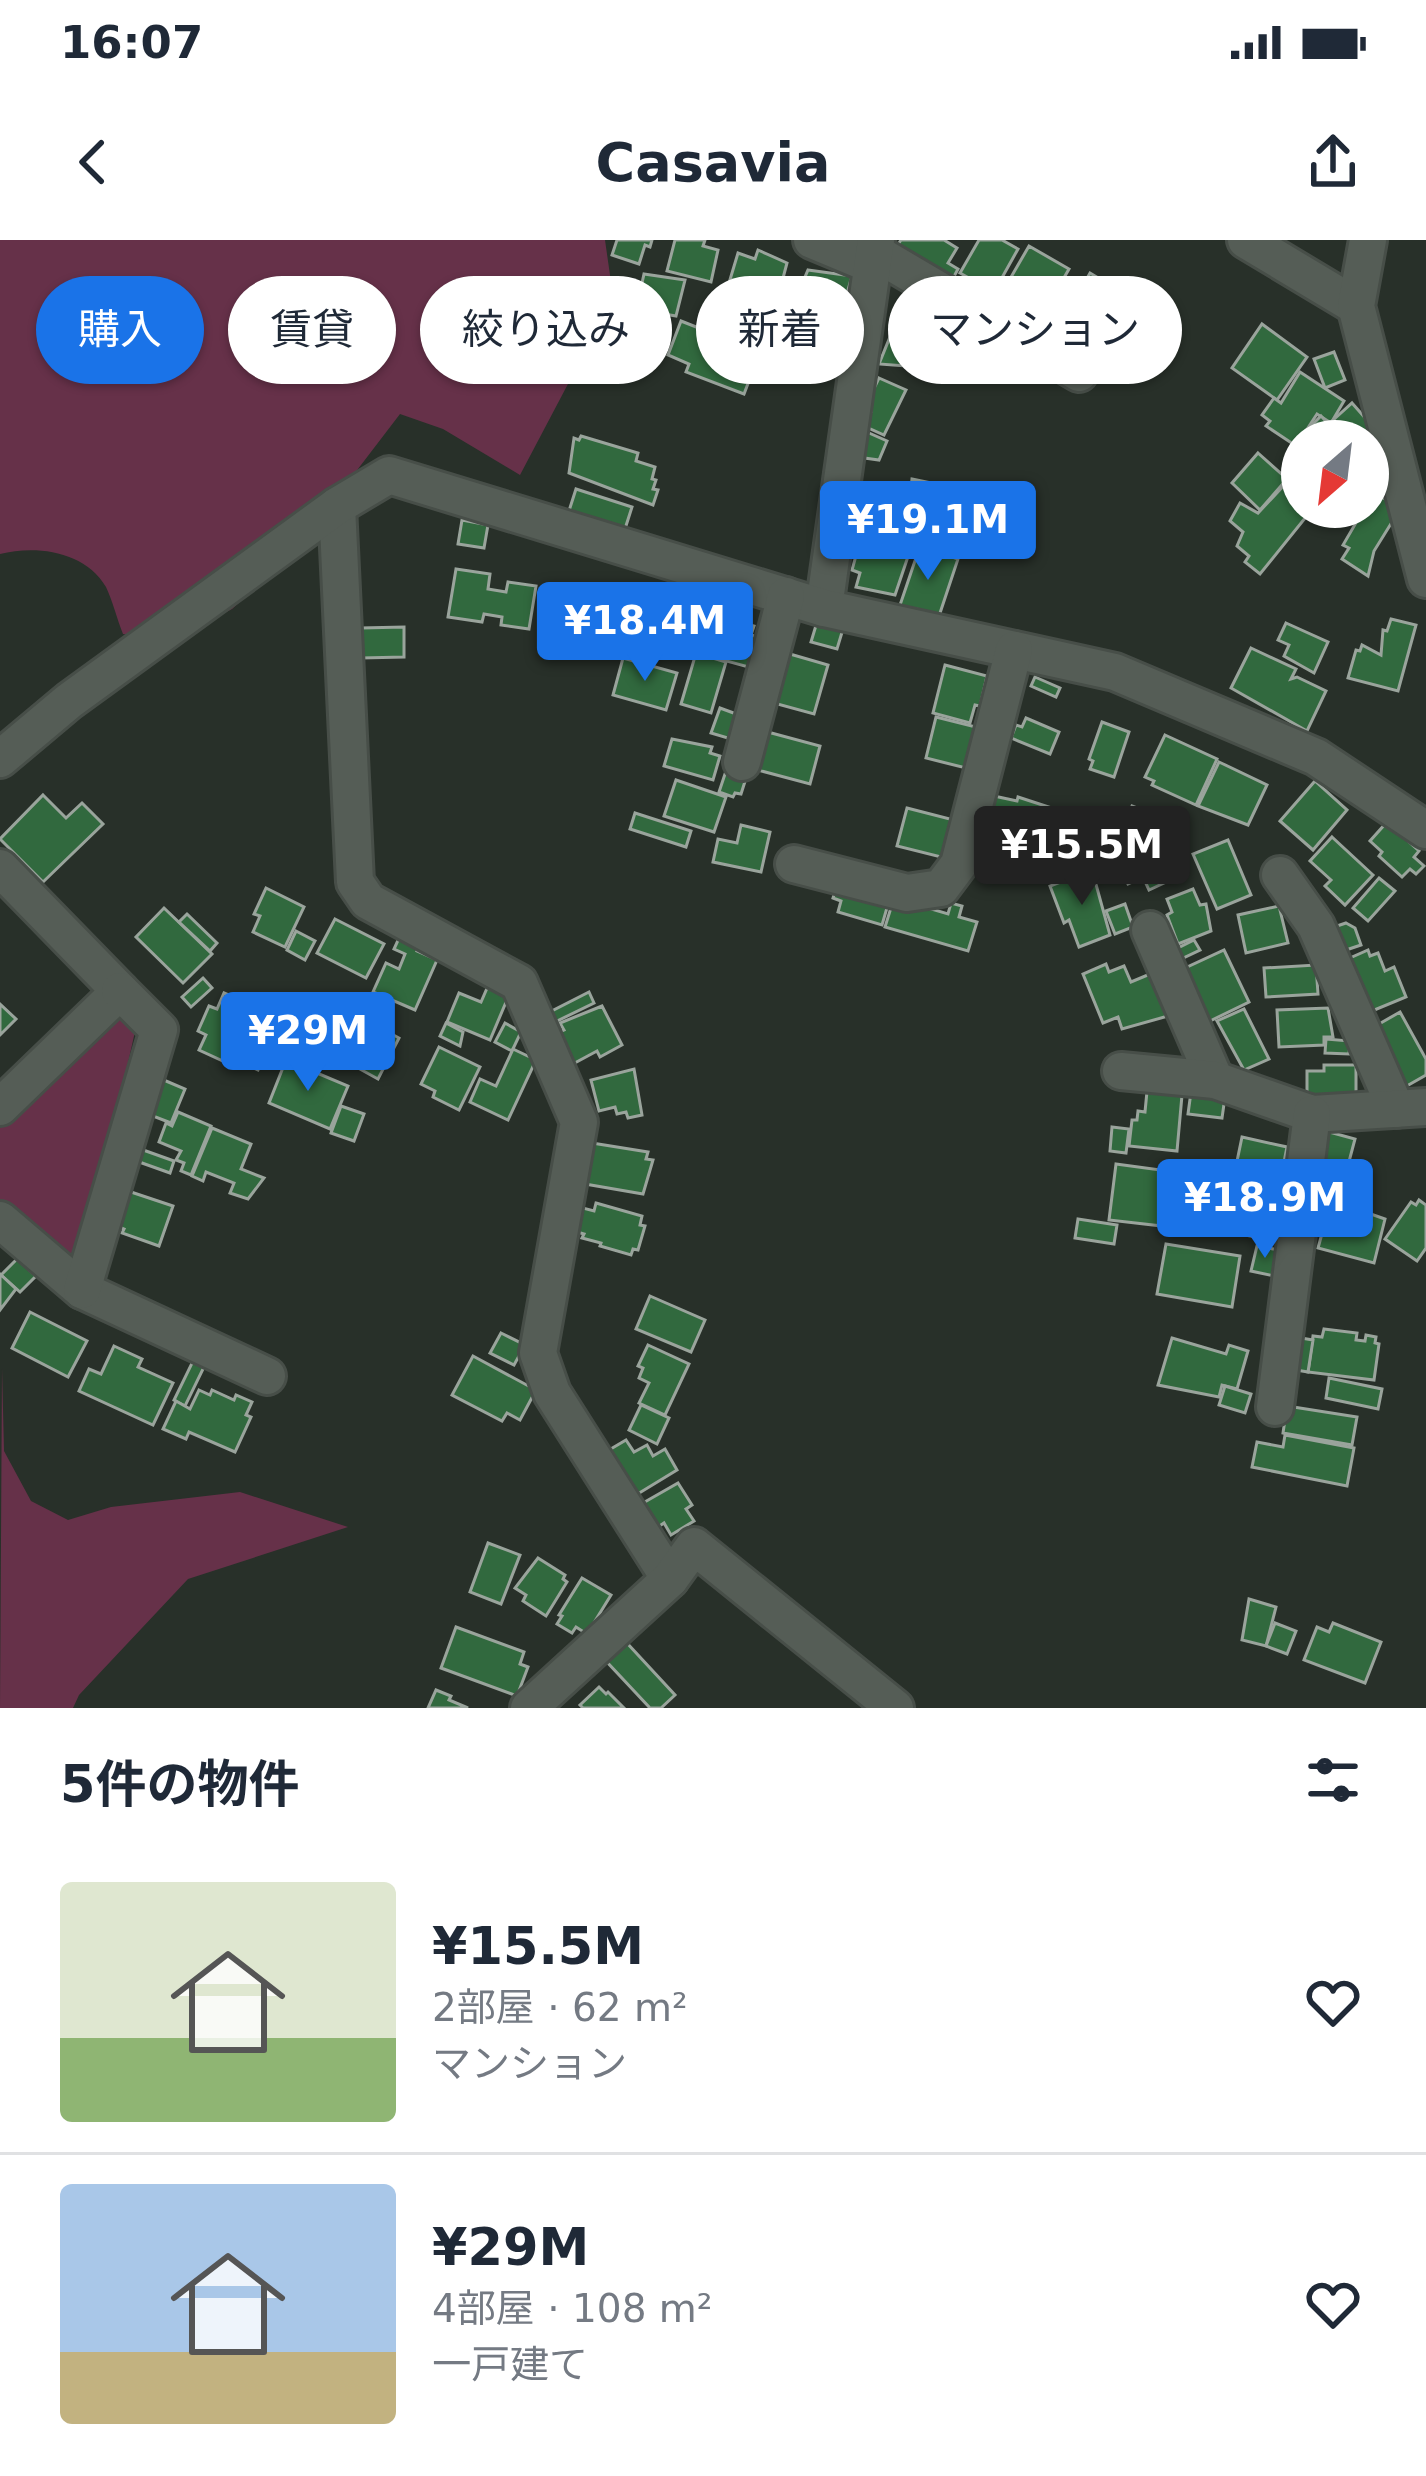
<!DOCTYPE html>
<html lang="ja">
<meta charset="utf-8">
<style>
body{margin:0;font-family:"DejaVu Sans","Noto Sans JP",sans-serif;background:#f2f2f3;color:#1f2937;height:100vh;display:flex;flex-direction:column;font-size:45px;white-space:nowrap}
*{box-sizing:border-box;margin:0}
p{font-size:39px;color:#747a83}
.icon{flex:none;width:66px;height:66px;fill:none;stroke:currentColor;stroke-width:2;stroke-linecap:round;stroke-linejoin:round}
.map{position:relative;height:1468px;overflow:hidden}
.sheet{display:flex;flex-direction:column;background:#fff;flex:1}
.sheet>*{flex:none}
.hud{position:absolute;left:36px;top:36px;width:1356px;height:108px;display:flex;gap:24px}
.needle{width:78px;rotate:208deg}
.buttons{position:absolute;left:1281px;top:180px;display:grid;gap:24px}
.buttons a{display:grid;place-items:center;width:108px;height:108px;border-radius:50%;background:#fff;box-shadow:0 3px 9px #0004;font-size:60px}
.price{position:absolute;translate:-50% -102px;padding:0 27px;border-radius:12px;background:#1a73e8;color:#fff;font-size:39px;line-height:78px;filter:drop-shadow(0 3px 6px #0008)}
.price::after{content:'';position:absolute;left:50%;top:72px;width:36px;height:27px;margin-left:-18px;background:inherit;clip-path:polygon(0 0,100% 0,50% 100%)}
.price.current{background:#222;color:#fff}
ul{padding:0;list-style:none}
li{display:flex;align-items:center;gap:36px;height:300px;padding:0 60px}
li+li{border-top:3px solid #e0e1e3}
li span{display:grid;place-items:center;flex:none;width:336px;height:240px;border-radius:12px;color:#555}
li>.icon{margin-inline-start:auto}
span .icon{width:144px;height:144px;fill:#fffc;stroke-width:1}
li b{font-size:51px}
h2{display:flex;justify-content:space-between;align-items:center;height:144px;padding:0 60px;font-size:51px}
.pill{padding:0 42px;border-radius:54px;background:#fff;box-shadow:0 3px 9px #0004;font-size:42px;line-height:108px}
.pill.current{background:#1a73e8;color:#fff}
.status{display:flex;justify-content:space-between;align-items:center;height:84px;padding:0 60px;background:#fff;direction:ltr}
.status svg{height:33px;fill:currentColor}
header{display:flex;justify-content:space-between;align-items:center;height:156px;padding:0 60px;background:#fff;font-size:54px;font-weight:700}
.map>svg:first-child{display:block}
</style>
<div class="status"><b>16:07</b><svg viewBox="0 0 49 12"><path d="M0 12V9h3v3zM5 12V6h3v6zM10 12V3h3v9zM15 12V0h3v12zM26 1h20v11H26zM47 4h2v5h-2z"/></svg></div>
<header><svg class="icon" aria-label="back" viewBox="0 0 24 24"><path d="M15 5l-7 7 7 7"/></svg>Casavia<svg class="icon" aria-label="share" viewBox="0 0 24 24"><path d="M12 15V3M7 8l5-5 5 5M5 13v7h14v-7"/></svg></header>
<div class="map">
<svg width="1426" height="1468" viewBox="0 0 1426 1468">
<rect width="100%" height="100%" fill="#283029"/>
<g fill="#663149">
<path d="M0 0H605L611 42 598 87 520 235 443 189 400 174 296 310 232 369 172 400 123 394C117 379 113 362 106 347 85 311 36 305 0 314Z"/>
<path d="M112 775 125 777 136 787 82 1030H71L0 961V888Z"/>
<path d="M2 1128 4 1211 31 1261 68 1280 111 1267 240 1252 348 1287 188 1339 79 1455 73 1468H0Z"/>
</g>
<g fill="#31693e" stroke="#9aa49c" stroke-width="3">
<path d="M617 0H652L650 7 645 5 639 24 612 15Z"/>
<path d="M675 0H705L703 6 718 10 711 42 667 31Z"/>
<path d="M901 0H944L957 8 948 23 958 29 951 42 895 9Z"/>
<path d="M979 0H1002L1018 9 994 52 960 33Z"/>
<path d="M1029 6 1069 29 1061 43 1076 51 1061 77 1042 66 1037 76 1003 51Z"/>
<path d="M758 10 787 23 778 57 729 43 738 13 755 19Z"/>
<path d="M808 30 852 36 846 57 860 61 855 79 840 75 841 71 796 58Z"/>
<path d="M1090 33 1100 39 1061 107 1051 102Z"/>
<path d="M644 34 685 40 676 76 623 67 628 48 640 52Z"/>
<path d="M1090 59 1124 78 1122 82 1141 94 1122 128 1068 97Z"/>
<path d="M901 70 937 84 919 127 879 124Z"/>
<path d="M681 81 760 112 744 154 686 132 689 124 668 115Z"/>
<path d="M1262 84 1307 117 1277 160 1232 128Z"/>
<path d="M1334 112 1345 140 1325 148 1314 119Z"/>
<path d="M1300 132 1344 161 1331 183 1317 174 1296 206 1266 186 1270 181 1262 175 1274 158 1281 163Z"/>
<path d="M879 138 906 150 884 195 864 186 871 172 864 169Z"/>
<path d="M1352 163 1374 188 1360 201 1353 197 1348 201 1331 182Z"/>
<path d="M1321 176 1336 192 1327 201 1310 187Z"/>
<path d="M860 189 887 201 879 220 857 217Z"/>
<path d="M581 196 638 213 636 221 655 227 652 239 656 240 653 249 658 250 653 265 569 233 574 198 579 200Z"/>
<path d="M1258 213 1287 239 1260 270 1232 243Z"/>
<path d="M1302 226V267H1314L1260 334 1245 322 1249 316 1237 306 1243 292 1230 281 1240 263 1258 273Z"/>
<path d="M912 239 974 252 969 275 975 277 971 294 908 276Z"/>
<path d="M576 249 632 267 624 292 568 274Z"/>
<path d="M1380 256 1395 265 1397 274 1374 311 1368 336 1342 319 1349 308 1343 305 1371 257Z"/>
<path d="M902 279 919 284 895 355 856 347 860 333 852 330 862 294 869 297 873 285 899 293Z"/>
<path d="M462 280 488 285 484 308 458 304Z"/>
<path d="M920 306 958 319 939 376 917 369 914 377 898 371Z"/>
<path d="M456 329 490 334 488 349 506 352 508 342 536 346 529 389 501 385 502 377 484 374 482 382 448 377Z"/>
<path d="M552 345 598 353 591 398 544 390Z"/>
<path d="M624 367 643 372 638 394 619 389Z"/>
<path d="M714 375 754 386 751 395 761 398 752 428 690 411 695 391 702 393 705 379 713 381Z"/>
<path d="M1391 379 1416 385 1398 451 1348 438 1356 410 1360 411 1362 405 1381 415 1383 390 1387 391Z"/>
<path d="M817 382 843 389 837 409 811 402Z"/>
<path d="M1286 383 1328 402 1314 433 1284 416 1289 405 1278 400Z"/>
<path d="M404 387V417L361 418V388Z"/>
<path d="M1251 408 1296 429 1291 439 1297 437 1326 451 1307 491 1231 448Z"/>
<path d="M783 412 828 425 814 474 770 462Z"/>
<path d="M696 413 726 422 711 473 681 464Z"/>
<path d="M623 418 677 433 666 470 613 455Z"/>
<path d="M945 425 987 436 980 466 975 465 970 483 933 473Z"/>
<path d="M1035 437 1060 448 1056 457 1031 446Z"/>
<path d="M720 468 739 475 731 499 711 493Z"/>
<path d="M936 477 980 488 970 529 926 518Z"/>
<path d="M1026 478 1059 492 1050 514 1011 498 1016 485 1022 487Z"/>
<path d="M1102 482 1129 492 1114 537 1090 529 1093 521 1089 519Z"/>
<path d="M764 491 820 506 810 544 754 529Z"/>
<path d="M1165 495 1217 519 1196 565 1152 545 1154 541 1145 537Z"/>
<path d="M672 499 712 507 710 513 720 516 713 540 664 526Z"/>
<path d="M1219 522 1267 545 1248 585 1198 566Z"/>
<path d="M728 525 748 532 741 554 735 553 733 557 719 552Z"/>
<path d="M676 540 726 557 714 592 664 576Z"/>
<path d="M1315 541 1347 570 1313 610 1280 581Z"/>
<path d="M43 555 66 578 82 563 103 584 43 642 0 599Z"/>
<path d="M994 556 1017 561 1018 557 1064 572 1051 623 1043 621 1041 631 1024 626 1026 617 1015 615 1016 610 997 604 985 598 986 593 975 591Z"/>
<path d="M1132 566 1150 573 1142 596 1123 589Z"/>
<path d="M907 568 954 580 945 618 897 606Z"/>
<path d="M635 573 691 591 686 607 630 589Z"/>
<path d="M1387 582 1419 611 1414 617 1424 626 1416 634 1410 629 1402 637 1379 616 1382 612 1370 601Z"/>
<path d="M741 585 770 592 761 632 713 622 718 599 737 603Z"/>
<path d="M1332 597 1373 635 1345 665 1325 646 1331 640 1310 621Z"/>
<path d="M1165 599 1181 635 1149 650 1143 637 1128 644 1115 616 1147 602 1150 607Z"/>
<path d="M1228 600 1251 655 1217 669 1193 614Z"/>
<path d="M1092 630 1110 695 1079 707 1069 680 1064 683 1050 646Z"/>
<path d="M1379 638 1395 651 1368 681 1353 668Z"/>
<path d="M837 645 891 654 882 685 838 672 841 661 833 658Z"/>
<path d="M266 648 304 667 285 707 253 692 260 676 254 674Z"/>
<path d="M1193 649 1200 665 1206 664 1211 691 1178 704 1167 675 1172 672 1167 659Z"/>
<path d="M894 658 948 674 951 663 962 666 959 677 977 682 968 711 885 687Z"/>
<path d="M1125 664 1133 687 1115 694 1106 671Z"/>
<path d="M1279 666 1288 703 1246 713 1238 675Z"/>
<path d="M164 668 212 714 183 743 136 697Z"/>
<path d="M187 674 217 703 210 711 179 682Z"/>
<path d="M335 679 384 704 366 738 317 713Z"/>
<path d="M1346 683 1355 688 1361 705 1340 712 1331 688Z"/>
<path d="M405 685 425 693 417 711 437 720 415 770 373 752 386 723 399 729 405 714 394 709Z"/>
<path d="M296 691 315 701 305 720 287 710Z"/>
<path d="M1194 700 1200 710 1179 720 1174 710Z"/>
<path d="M1224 710 1249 762 1208 782 1183 729Z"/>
<path d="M1368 710 1370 716 1378 713 1385 731 1394 727 1406 757 1372 771 1350 718Z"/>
<path d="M1106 724 1109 732 1124 726 1131 742 1150 734 1168 776 1122 789 1118 777 1103 783 1083 734Z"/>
<path d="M1316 725 1318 754 1266 757 1264 728Z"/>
<path d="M203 738 212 748 191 767 182 757Z"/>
<path d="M488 746 509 755 490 800 447 782 459 753 481 762Z"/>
<path d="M589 752 594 763 551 784 546 774Z"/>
<path d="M224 753 245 762 248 755 285 771 258 830 239 821 236 827 199 810 206 795 198 791 209 766 217 769Z"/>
<path d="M0 764 16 779 0 795Z"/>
<path d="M602 766 622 805 600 817 597 811 571 825 555 794 564 790 560 783Z"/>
<path d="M1328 768 1333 797H1324V805L1279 807 1277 770Z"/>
<path d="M1244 769 1269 819 1244 830 1217 781Z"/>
<path d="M1400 772 1426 819V835L1405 847 1372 788Z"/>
<path d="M355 774 399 798 378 839 349 823 353 816 337 807Z"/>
<path d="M446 783 463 792 460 806 440 796Z"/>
<path d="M505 783 521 792 512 811 495 802Z"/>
<path d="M1326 799 1350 801 1349 814 1325 813Z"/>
<path d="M439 807 480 827 459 870 433 857 435 851 421 844Z"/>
<path d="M513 809 536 820 508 880 470 862 480 839 496 846Z"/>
<path d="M286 820 348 846 330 889 269 863Z"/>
<path d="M1324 825H1356V861H1307V831H1324Z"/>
<path d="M634 829 642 875 628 878 626 872 617 874 615 867 599 871 591 840Z"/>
<path d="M159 838 185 849 171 883 145 873Z"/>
<path d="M1148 841 1183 844 1177 911 1129 906 1132 880H1137L1138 871 1145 872Z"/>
<path d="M1191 852 1225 857 1222 878 1188 874Z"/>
<path d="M341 866 364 874 354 901 331 893Z"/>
<path d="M178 872 211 886 191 935 181 931 184 923 176 920 181 911 159 902 166 883 172 886Z"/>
<path d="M1112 887 1129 889 1126 913 1110 911Z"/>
<path d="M212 888 251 904 241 929 264 938 248 959 230 953 234 943 206 932 203 941 192 936Z"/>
<path d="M1322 890 1355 899 1346 933 1313 924Z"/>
<path d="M1242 897 1287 907 1277 956 1238 949 1242 932 1235 931Z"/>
<path d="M592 903 648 912 646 919 653 920 643 954 585 944Z"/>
<path d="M132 906 174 921 170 933 128 918Z"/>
<path d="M1116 924 1168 931 1162 986 1109 980Z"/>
<path d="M1187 942 1282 958 1273 1001 1198 985 1200 979 1180 975Z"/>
<path d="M125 950 173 966 159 1006 122 993 124 989 114 985Z"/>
<path d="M1419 960 1426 965V1008L1417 1021 1385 999 1411 962 1416 965Z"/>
<path d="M596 963 642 976 640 985 645 986 638 1010 633 1009 631 1015 600 1006 601 1003 582 998 584 994 577 992 583 968 594 971Z"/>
<path d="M1328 972 1366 982 1368 973 1385 979 1374 1023 1318 1008Z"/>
<path d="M1078 979 1117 985 1114 1004 1075 998Z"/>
<path d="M1166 1004 1240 1016 1232 1067 1157 1054Z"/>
<path d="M1257 1006 1279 1010 1274 1036 1251 1031Z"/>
<path d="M17 1019 36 1036 20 1052 1 1035Z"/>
<path d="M0 1034 16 1049 0 1070Z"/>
<path d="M650 1056 705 1080 691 1112 636 1089Z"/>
<path d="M30 1072 87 1101 68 1137 12 1108Z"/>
<path d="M1324 1089 1357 1093 1356 1100 1365 1101 1366 1095 1376 1097 1375 1103 1379 1104 1374 1140 1308 1132 1313 1096 1322 1097Z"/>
<path d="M501 1093 525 1105 514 1125 490 1113Z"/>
<path d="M1295 1097 1313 1100 1308 1132 1290 1129Z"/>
<path d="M1172 1098 1226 1114 1229 1105 1248 1111 1237 1149 1222 1145 1219 1157 1158 1145Z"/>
<path d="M648 1105 689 1124 665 1175 639 1163 649 1143 639 1138 643 1128 638 1126Z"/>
<path d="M114 1106 142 1119 138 1127 173 1143 153 1185 79 1151 89 1129 101 1134Z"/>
<path d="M473 1116 536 1150 520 1180 507 1173 502 1181 452 1155Z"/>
<path d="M194 1119 205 1125 185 1166 174 1160Z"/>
<path d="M1329 1138 1382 1149 1378 1169 1326 1158Z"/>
<path d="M1225 1146 1251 1154 1245 1173 1219 1165Z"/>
<path d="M199 1150 210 1155 212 1150 234 1160 236 1155 252 1162 246 1175 251 1177 235 1212 189 1192 186 1199 163 1189 176 1161 190 1169Z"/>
<path d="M641 1165 669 1178 657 1204 629 1190Z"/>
<path d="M1287 1166 1357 1177 1352 1205 1283 1193Z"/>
<path d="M1285 1195 1354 1208 1347 1246 1252 1227 1257 1202 1283 1207Z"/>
<path d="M626 1200 634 1212 647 1205 653 1216 665 1209 677 1230 636 1255 609 1210Z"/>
<path d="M678 1243 692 1265 686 1269 694 1281 671 1295 664 1283 658 1287 643 1263Z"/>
<path d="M488 1303 520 1315 501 1364 470 1352Z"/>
<path d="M538 1318 565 1335 563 1339 567 1342 546 1376 523 1361 526 1355 515 1348Z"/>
<path d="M582 1338 611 1355 587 1394 576 1387 572 1393 557 1384 562 1376 559 1375Z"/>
<path d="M1249 1359 1276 1367 1266 1406 1242 1400Z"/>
<path d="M1275 1383 1296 1391 1287 1414 1266 1406Z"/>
<path d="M1333 1383 1381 1402 1365 1443 1304 1420 1317 1387 1329 1392Z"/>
<path d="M456 1387 524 1412 520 1424 528 1427 517 1456 441 1428Z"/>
<path d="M626 1402 675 1455 661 1468H650L606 1421Z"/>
<path d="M599 1447 606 1454 608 1452 624 1468H583L580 1465Z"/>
<path d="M436 1450 451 1456 449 1460 468 1468H428Z"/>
</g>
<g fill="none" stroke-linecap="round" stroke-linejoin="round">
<g stroke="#474e48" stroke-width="42">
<g id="minor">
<path d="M812 0 872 25"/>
<path d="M1246 0 1356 66"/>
<path d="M1368 0 1356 66 1426 339"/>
<path d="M874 12 1079 133"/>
<path d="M337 266 355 642 368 661 519 743 579 882 538 1113 552 1153 670 1339"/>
<path d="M824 368 876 0"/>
<path d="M0 519 69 461 337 266 389 235 824 368 1115 432 1316 517 1426 590"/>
<path d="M742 522 786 356"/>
<path d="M794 624 907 653 941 648 959 624 1014 410"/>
<path d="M0 628 120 751 0 867"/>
<path d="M1280 635 1316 686 1396 869"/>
<path d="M1150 690 1215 840"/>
<path d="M1121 831 1215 840 1312 874 1426 867"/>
<path d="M0 980 82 1050 267 1136"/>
<path d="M82 1050 159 790 120 751"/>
<path d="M1275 1167 1312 874"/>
<path d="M529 1468 670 1339 694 1306 895 1468"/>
</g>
</g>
<use href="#minor" stroke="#555d56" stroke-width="36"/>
</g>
</svg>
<div class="buttons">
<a><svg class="needle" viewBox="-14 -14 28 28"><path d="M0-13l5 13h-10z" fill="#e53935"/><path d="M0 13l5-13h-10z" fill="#747a83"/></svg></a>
</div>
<b class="price" style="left:928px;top:343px">¥19.1M</b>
<b class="price" style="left:645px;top:444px">¥18.4M</b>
<b class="price current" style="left:1082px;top:668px">¥15.5M</b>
<b class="price" style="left:308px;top:854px">¥29M</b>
<b class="price" style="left:1265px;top:1021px">¥18.9M</b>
<div class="hud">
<a class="pill current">購入</a>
<a class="pill">賃貸</a>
<a class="pill">絞り込み</a>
<a class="pill">新着</a>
<a class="pill">マンション</a>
</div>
</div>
<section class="sheet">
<h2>5件の物件<svg class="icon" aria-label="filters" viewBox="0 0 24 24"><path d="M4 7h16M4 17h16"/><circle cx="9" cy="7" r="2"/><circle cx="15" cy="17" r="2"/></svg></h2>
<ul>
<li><span style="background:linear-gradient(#dfe7d0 65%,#8fb573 0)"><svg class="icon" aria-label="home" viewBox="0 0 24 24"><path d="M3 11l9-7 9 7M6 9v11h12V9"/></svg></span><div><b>¥15.5M</b><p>2部屋 · 62 m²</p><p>マンション</p></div><svg class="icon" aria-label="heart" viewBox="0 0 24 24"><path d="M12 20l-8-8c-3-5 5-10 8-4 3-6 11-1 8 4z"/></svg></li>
<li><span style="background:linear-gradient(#a9c7e8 70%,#c2b280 0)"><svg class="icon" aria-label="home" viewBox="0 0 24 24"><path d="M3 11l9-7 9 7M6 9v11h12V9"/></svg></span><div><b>¥29M</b><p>4部屋 · 108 m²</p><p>一戸建て</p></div><svg class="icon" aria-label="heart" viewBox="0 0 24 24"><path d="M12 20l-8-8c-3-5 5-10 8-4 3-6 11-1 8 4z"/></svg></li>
</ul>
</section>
